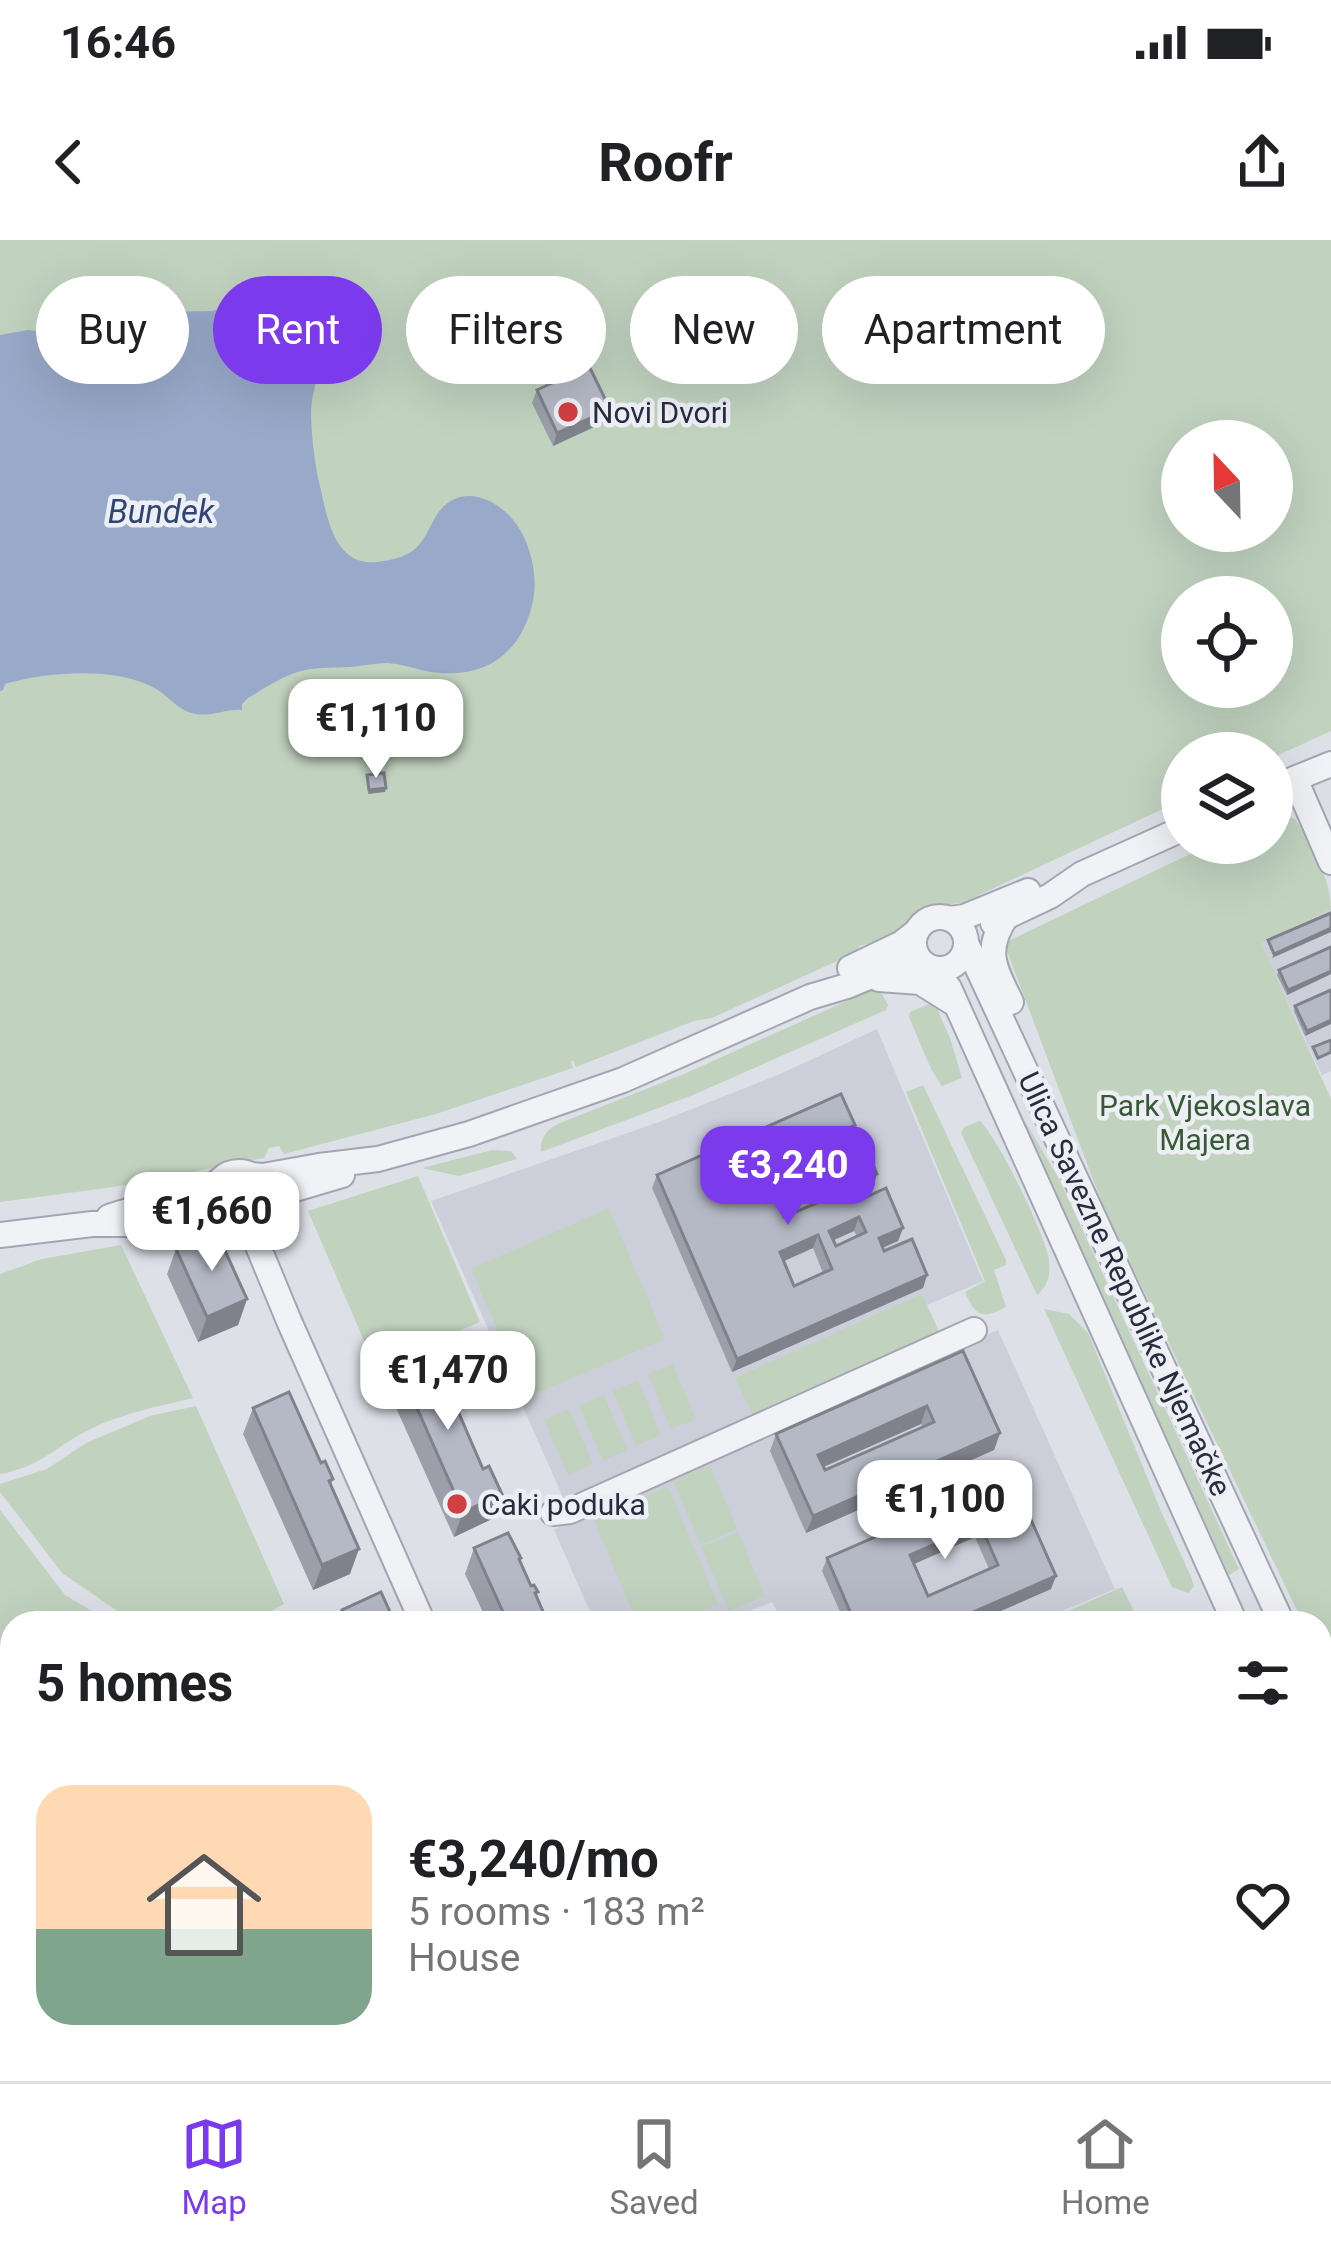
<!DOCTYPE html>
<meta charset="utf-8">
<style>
body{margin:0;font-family:Roboto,sans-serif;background:#f2f2f2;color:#202124;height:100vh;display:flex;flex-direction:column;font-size:45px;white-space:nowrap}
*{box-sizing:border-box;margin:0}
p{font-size:39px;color:#757577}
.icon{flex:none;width:66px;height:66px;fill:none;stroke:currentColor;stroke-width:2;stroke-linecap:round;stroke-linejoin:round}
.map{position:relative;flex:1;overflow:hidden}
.sheet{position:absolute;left:0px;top:1371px;width:1332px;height:471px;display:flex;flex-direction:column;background:#fff;border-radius:36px 36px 0 0;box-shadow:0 12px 48px #0002}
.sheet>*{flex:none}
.guide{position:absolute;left:36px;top:36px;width:1260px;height:108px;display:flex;gap:24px}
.needle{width:78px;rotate:338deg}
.buttons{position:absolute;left:1161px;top:180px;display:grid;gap:24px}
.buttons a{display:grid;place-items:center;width:132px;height:132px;border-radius:50%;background:#fff;box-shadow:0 12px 48px #0002;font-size:60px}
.price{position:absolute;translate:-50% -102px;padding:0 27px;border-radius:24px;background:#fff;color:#222;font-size:39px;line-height:78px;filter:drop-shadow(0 3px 6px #0008)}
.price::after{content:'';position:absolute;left:50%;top:72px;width:36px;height:27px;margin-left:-18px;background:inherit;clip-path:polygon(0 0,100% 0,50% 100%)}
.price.on{background:#7c3aed;color:#fff}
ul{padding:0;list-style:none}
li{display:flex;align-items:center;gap:36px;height:300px;padding:0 36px}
li span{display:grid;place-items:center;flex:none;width:336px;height:240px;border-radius:36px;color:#555}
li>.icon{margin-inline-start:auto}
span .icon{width:144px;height:144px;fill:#fffc;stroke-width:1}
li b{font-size:51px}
h2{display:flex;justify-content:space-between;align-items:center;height:144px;padding:0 36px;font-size:51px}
.tag{padding:0 42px;border-radius:54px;background:#fff;box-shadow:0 12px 48px #0002;font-size:42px;line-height:108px}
.tag.on{background:#7c3aed;color:#fff}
.status{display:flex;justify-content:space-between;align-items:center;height:84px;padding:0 60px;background:#fff;direction:ltr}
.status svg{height:33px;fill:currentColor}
header{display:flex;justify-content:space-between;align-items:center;height:156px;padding:0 36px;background:#fff;font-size:54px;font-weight:700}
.menu{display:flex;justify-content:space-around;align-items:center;height:168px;border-top:3px solid #e0e0e0;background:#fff;font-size:33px;color:#757577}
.menu a{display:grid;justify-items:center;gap:6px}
.menu .on{color:#7c3aed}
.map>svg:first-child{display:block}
</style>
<div class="status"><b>16:46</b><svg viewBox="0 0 49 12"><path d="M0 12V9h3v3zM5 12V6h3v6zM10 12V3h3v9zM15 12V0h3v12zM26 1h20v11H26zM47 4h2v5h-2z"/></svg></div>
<header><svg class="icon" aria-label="back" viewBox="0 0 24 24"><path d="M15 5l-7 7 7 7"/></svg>Roofr<svg class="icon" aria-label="share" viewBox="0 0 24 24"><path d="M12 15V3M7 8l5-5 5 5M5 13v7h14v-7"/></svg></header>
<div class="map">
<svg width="1331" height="1841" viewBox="0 0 1331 1841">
<rect width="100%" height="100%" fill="#dee0e8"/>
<g fill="#cccfda">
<path d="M1331 669V831L1322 835 1260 702Z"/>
<path d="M877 789 983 1041 927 1065 941 1096 566 1264 431 961 659 882 778 835Z"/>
<path d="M998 1090 1115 1349 1033 1383H783L772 1362 719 1383H595L554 1290 571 1279Z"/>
</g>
<g fill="#c1d2bf" fill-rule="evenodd">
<path d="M0 0H1331V491L1272 518V513H1182V560L962 663 926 666 903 691 868 706 866 704 859 706 857 712 712 778 694 781 576 827 573 820 571 822 573 828 436 874 284 914 279 906 269 908 264 918 114 947 0 962ZM1182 201H1272V291H1182ZM1182 357H1272V447H1182Z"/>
<path d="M1273 574 1295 579C1311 604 1331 639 1331 669L1261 703 1331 859V1441L1320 1418V1383H1303L1103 966 1004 703 1213 603H1272Z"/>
<path d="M878 747 888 765 886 770 693 855 541 912C540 897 547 889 560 883L684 834Z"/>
<path d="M964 749 1023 878 1059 939 1239 1329 1229 1335 961 750Z"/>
<path d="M934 762 950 798 962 838 942 846 931 829 909 777 910 772Z"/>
<path d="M923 845 1006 1020V1025L994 1030 1006 1067C981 1080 976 1076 965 1052L985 1041 906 852Z"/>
<path d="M980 881C999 900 1045 994 1049 1020 1051 1035 1048 1045 1037 1055L961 893 964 887Z"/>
<path d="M492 910 511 911 517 919 459 936 422 928Z"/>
<path d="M418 936 480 1082 375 1126 308 971Z"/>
<path d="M609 968 665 1099 527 1157 471 1029Z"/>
<path d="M121 1005 193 1158C152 1168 112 1175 76 1197 46 1215 36 1227 0 1234V1034L42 1019Z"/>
<path d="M922 1054 941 1096 755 1180 735 1138Z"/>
<path d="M1044 1069 1069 1074 1088 1093 1161 1271 1192 1339 1194 1346 1188 1353 1172 1347Z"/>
<path d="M673 1124 696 1179 671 1189 648 1134Z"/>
<path d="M638 1140 661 1195 636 1206 613 1151Z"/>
<path d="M604 1155 627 1210 603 1221 579 1166Z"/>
<path d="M196 1166 284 1364 273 1370 279 1383H135L62 1333 0 1252V1244L47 1229 86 1203 150 1176Z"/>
<path d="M569 1169 593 1224 568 1235 544 1180Z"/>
<path d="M710 1225 737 1289 701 1305 673 1241Z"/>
<path d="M668 1247 718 1364 673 1383H637L593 1278Z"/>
<path d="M0 1270 65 1355 112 1383H12V1526L0 1532Z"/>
<path d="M738 1292 765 1356 729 1371 701 1307Z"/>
<path d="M1122 1347 1140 1383H1041Z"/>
<path d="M766 1830H919L894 1841H771Z"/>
</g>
<path fill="#98a9c9" d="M257 63C283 66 324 84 321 116 320 134 312 151 311 170 311 193 314 219 319 242 328 280 334 331 384 321 396 319 408 316 417 307 426 298 430 286 436 276 458 241 497 257 517 285 530 304 537 332 534 355 526 406 493 437 440 433 422 432 405 424 387 423 375 423 362 426 350 427 335 428 320 427 305 430 285 434 265 448 248 458L242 464V470C228 468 212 477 196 474 178 471 170 457 156 449 117 426 46 432 5 444L3 450 0 451V95L28 90 61 94 71 92 117 73 212 71Z"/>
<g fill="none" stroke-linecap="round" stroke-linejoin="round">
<g stroke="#a3a6b2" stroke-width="28">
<g id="minor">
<path d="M1295 539 1331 622"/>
<path d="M1272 548 1331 524"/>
<circle cx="940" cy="703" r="26"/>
<path d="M1006 677C983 711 995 729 1011 762"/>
<path d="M950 679 964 677 1028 651"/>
<path d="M993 683 1050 656 1082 634 1182 589"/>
<path d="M967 705 1282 1383"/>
<path d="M850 728 902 703 916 692"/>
<path d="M933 729 949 748 1235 1383"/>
<path d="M879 739 920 742 952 762"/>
<circle cx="239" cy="958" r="26"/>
<path d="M251 935 263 936 319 926 378 919 469 894 623 840 810 757 847 746 903 723H922"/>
<path d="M263 968 288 951 342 935"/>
<path d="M109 977C143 964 191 960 220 941"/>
<path d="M248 982 289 1081 423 1383"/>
<path d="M0 995 92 984H137L204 975 224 979"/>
<path d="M553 1273 570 1271 974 1090"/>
<path d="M1320 1466 1331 1491"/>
<path d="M1320 1561 1331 1584"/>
<path d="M0 1578 12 1573"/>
<path d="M0 1663 12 1677"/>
<path d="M1320 1718 1331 1742"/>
<path d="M426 1830 431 1841"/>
<path d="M622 1830 626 1841"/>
<path d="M50 1841 74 1830"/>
<path d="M1124 1841 1149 1830"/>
</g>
</g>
<use href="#minor" stroke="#f0f2f6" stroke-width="24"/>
</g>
<g fill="#9c9fa9" fill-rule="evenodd">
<path d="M537 150 610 169 605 182 553 206 532 163Z"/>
<path d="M1331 707V734L1287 755 1277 735 1279 730Z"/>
<path d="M1331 750 1305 796 1294 771 1295 766Z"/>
<path d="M850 898 837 904 839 909 873 947 859 953 862 959 903 988 898 1001 883 1008 884 1011 927 1035 923 1048 732 1132 652 948 657 935ZM807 939 817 963 784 977 774 954ZM854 991 857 996 836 1006 833 1000ZM813 1008 823 1033 794 1046 784 1021Z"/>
<path d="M176 1009 247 1059 238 1085 198 1102 167 1034Z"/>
<path d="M963 1111 1000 1193 994 1210 806 1293 770 1211 776 1194ZM921 1184 923 1187 825 1230 823 1227Z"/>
<path d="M398 1125 492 1279 454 1297 388 1150Z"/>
<path d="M253 1168 321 1223 333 1239 331 1246 350 1334 313 1350 243 1194Z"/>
<path d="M1012 1237 1051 1349 973 1383H845L822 1331 827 1318ZM975 1297 989 1329 928 1356 914 1324Z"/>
<path d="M474 1308 520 1321 548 1383H488L465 1334Z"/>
<path d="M342 1370 395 1383H338Z"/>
<path d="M198 1830H264L269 1841H203Z"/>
<path d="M331 1830H398L403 1841H336Z"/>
<path d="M519 1830H586L590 1841H524Z"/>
<path d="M667 1830H732L737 1841H672Z"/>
<path d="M1235 1830H1297L1272 1841H1240Z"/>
</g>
<g fill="#7f828a">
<path d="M610 169 605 182 553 206 557 193Z"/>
<path d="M386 548 385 552 368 554 369 550Z"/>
<path d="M1331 688V692L1272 718 1274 714Z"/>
<path d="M1331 731V734L1287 755 1288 750Z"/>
<path d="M1331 780V784L1305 796 1307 791Z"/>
<path d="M855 885 850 898 828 908 833 895Z"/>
<path d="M812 926 807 939 765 958 770 945Z"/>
<path d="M877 934 873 947 850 956 855 943Z"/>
<path d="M859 977 854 991 825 1004 829 991Z"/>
<path d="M903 988 898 1001 874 1011 879 998Z"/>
<path d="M818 995 813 1008 775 1025 780 1012Z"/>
<path d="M927 1035 923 1048 732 1132 737 1119Z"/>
<path d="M247 1059 238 1085 198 1102 207 1077Z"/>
<path d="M927 1166 921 1184 812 1232 818 1215Z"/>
<path d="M1000 1193 994 1210 806 1293 813 1276Z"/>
<path d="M502 1254 492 1279 454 1297 463 1272Z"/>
<path d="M980 1284 975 1297 905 1328 910 1315Z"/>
<path d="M359 1309 350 1334 313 1350 322 1325Z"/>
<path d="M1056 1336 1051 1349 973 1383H948Z"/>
<path d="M1331 1793V1814L1320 1819V1798Z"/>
<path d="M1049 1830H1097L1072 1841H1025Z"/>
<path d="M1254 1830H1297L1272 1841H1250Z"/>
</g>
<g fill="#b5b9c5" stroke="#7f828a" stroke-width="3" fill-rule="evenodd">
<path d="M589 126 610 169 557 193 537 150Z"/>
<path d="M384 533 386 548 369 550 367 535Z"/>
<path d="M1331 673V688L1274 714 1268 700Z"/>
<path d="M1331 707V731L1288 750 1279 730Z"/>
<path d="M1331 750V780L1307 791 1295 766Z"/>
<path d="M1331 800V812L1318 818 1313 807Z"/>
<path d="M841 854 855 885 833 895 839 909 862 899 877 934 855 943 862 959 886 948 903 988 879 998 884 1011 912 999 927 1035 737 1119 657 935ZM812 926 826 959 784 977 770 945ZM859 977 866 992 836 1006 829 991ZM818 995 832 1029 794 1046 780 1012Z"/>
<path d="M216 991 247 1059 207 1077 176 1009Z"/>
<path d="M432 1111 483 1229 489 1226 502 1254 463 1272 398 1125Z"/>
<path d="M963 1111 1000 1193 813 1276 776 1194ZM927 1166 934 1182 825 1230 818 1215Z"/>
<path d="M289 1152 321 1223 325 1221 333 1239 329 1241 359 1309 322 1325 253 1168Z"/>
<path d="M1012 1237 1056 1336 948 1383H855L827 1318ZM980 1284 998 1325 928 1356 910 1315Z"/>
<path d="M508 1293 521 1318 519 1319 531 1346 534 1345 538 1352 535 1353 548 1383H508L474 1308Z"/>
<path d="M381 1352 395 1383H348L342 1370Z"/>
<path d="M1320 1743 1331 1767V1793L1320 1798Z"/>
<path d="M218 1830H264L269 1841H223Z"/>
<path d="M352 1830H398L403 1841H357Z"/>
<path d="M539 1830H586L590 1841H544Z"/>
<path d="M687 1830H732L737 1841H692Z"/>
<path d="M963 1830 970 1831 1049 1830 1025 1841H948L959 1836 958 1832Z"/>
<path d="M1155 1830H1192L1197 1841H1144L1142 1836Z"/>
</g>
<g fill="#d13f41" stroke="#edeff5" stroke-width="4.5">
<circle cx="568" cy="172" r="12"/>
<circle cx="457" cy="1264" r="12"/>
</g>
<g text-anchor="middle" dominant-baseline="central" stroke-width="9" stroke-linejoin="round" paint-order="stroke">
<g font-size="30" fill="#272c3f" stroke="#edeff5" text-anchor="start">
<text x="592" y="172">Novi Dvori</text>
<text x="481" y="1264">Caki poduka</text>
</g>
<g font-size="30" fill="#365b34" stroke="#edeff5">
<text x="1205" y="865">Park Vjekoslava<tspan x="1205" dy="34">Majera</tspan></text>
</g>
<g font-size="30" fill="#272c3f" stroke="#edeff5">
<text transform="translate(1125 1044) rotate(65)">Ulica Savezne Republike Njemačke</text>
</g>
<g font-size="33" font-style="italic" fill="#304573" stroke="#edeff5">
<text x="161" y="271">Bundek</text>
</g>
</g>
</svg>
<div class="buttons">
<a><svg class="needle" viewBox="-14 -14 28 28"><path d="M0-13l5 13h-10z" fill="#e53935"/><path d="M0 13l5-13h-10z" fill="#757577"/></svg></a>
<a><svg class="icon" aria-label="locate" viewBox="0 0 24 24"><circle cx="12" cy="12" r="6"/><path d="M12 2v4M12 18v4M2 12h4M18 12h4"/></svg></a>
<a><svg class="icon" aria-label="layers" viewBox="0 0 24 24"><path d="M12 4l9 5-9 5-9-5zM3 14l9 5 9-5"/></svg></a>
</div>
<b class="price" style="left:376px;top:541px">€1,110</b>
<b class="price on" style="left:788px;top:988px">€3,240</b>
<b class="price" style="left:212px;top:1034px">€1,660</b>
<b class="price" style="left:448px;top:1193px">€1,470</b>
<b class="price" style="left:945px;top:1322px">€1,100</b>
<div class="guide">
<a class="tag">Buy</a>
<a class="tag on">Rent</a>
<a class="tag">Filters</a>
<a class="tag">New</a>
<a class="tag">Apartment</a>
</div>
<section class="sheet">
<h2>5 homes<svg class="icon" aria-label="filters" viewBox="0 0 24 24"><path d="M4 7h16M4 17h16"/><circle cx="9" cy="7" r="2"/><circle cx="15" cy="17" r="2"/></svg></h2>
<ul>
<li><span style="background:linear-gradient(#ffd9b3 60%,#7fa58c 0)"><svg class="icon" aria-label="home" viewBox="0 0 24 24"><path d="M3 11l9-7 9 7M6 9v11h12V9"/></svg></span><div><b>€3,240/mo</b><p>5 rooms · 183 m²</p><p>House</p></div><svg class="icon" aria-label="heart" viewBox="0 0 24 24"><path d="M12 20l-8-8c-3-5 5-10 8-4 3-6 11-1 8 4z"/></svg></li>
</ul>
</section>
</div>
<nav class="menu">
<a class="on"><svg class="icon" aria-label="map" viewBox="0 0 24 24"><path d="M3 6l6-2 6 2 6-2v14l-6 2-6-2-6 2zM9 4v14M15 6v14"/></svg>Map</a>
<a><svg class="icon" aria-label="saved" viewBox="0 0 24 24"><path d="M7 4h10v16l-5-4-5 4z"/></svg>Saved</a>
<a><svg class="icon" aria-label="home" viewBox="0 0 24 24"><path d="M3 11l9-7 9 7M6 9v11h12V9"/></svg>Home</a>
</nav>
